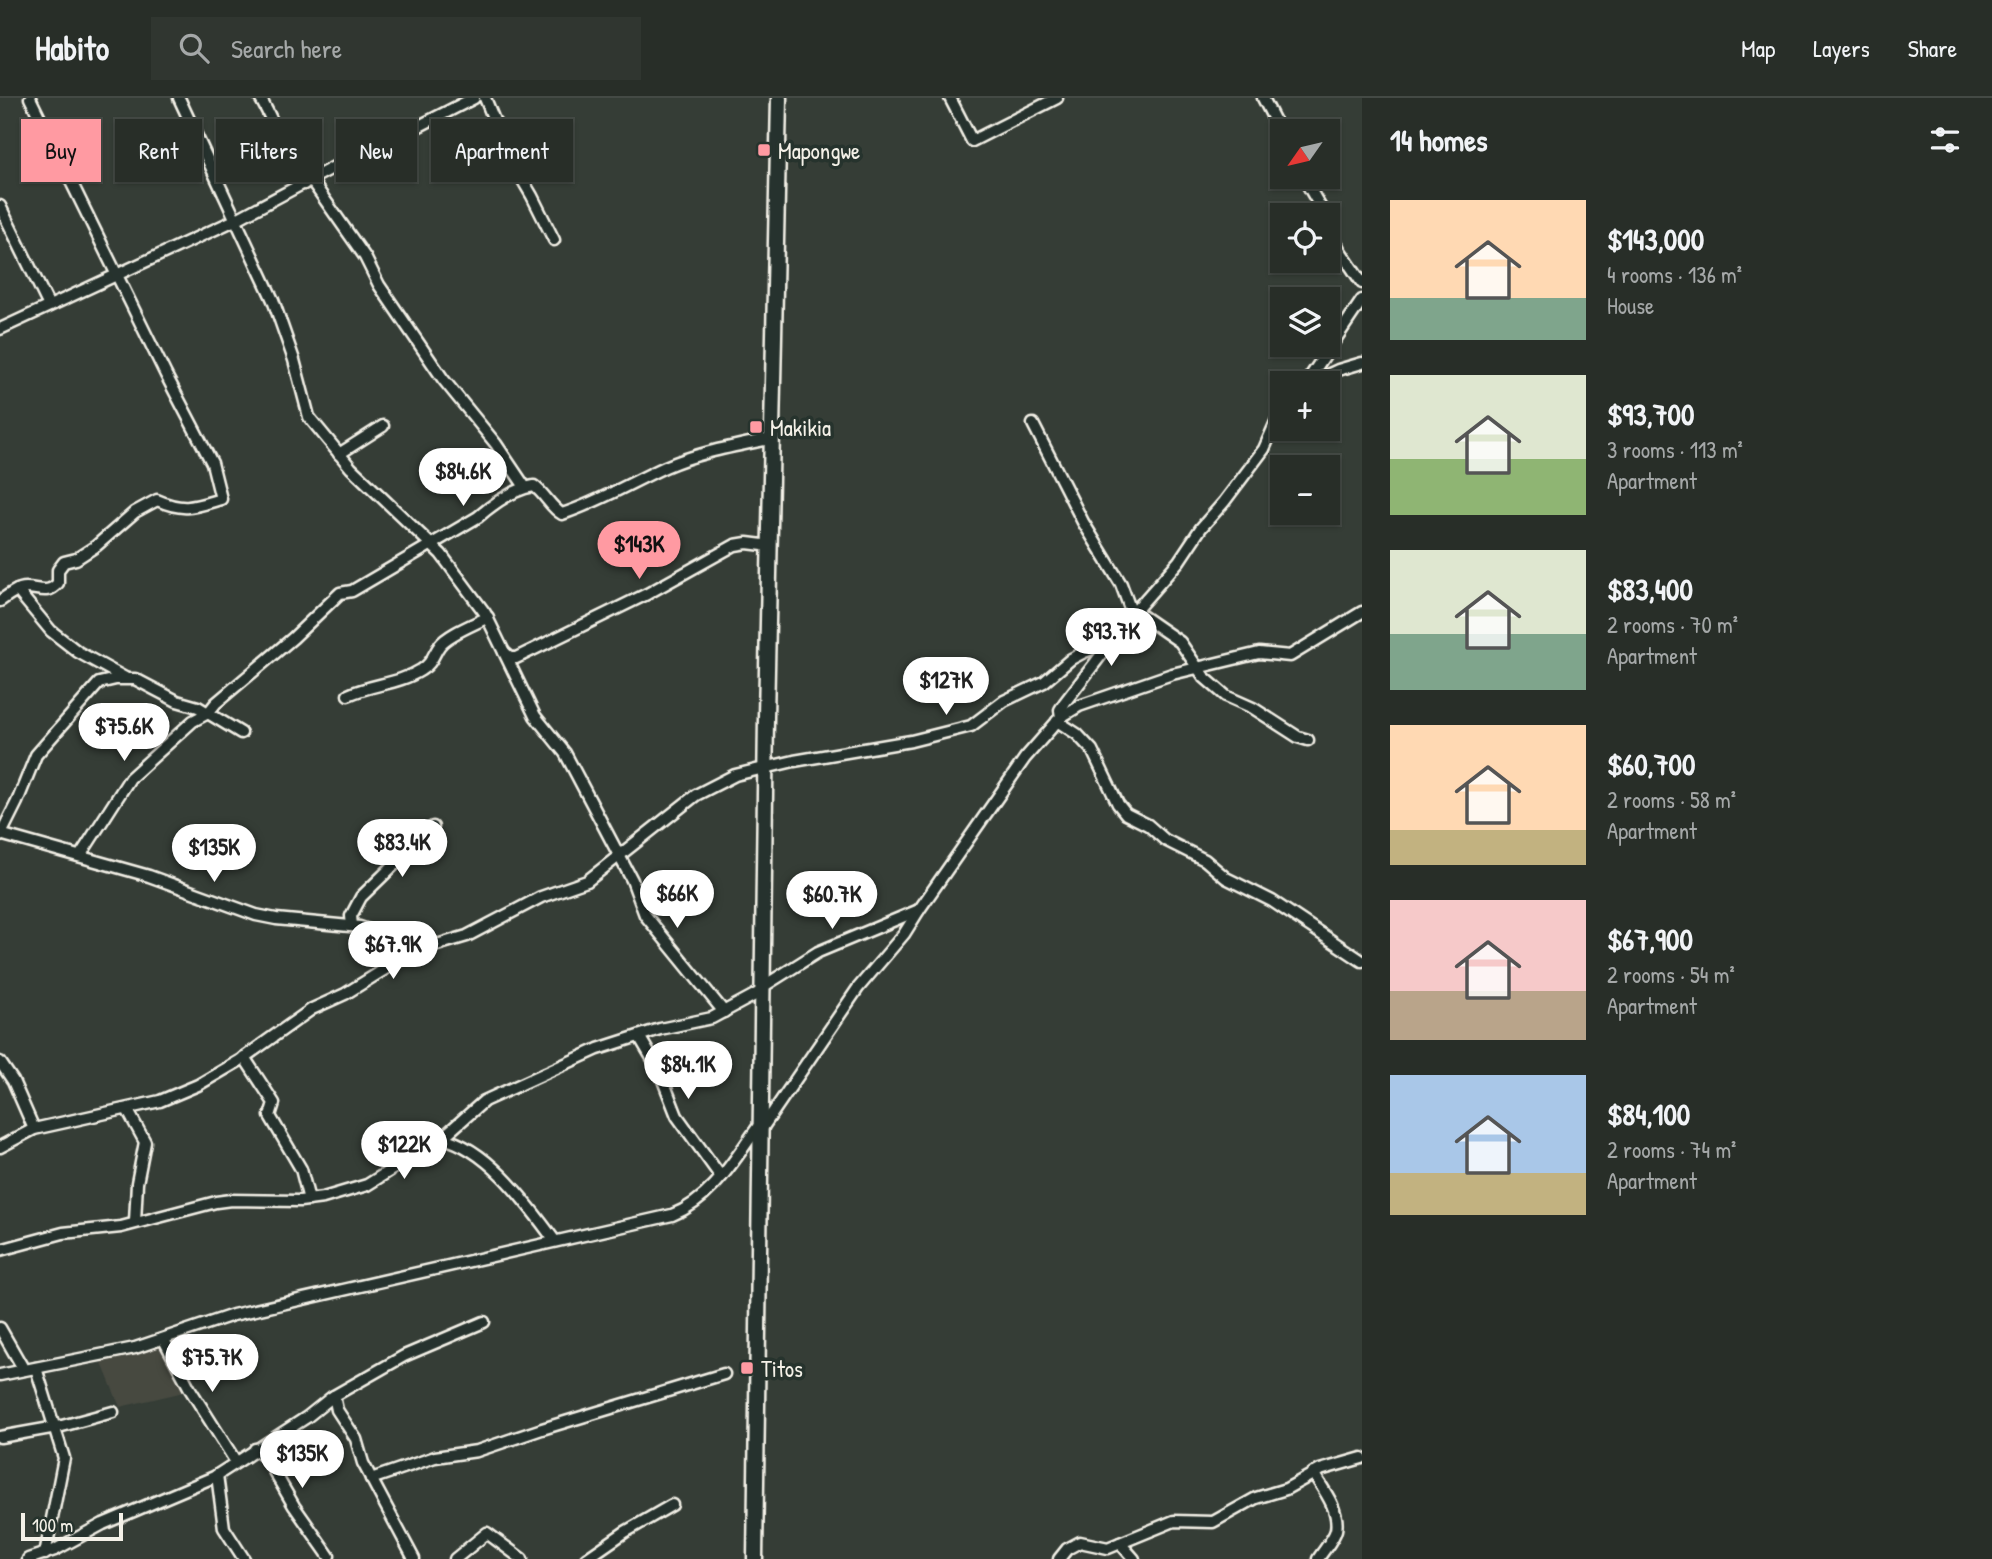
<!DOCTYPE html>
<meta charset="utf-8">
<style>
body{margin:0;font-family:"Patrick Hand",sans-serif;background:#303630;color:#f1f3f6;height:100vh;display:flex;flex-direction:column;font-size:26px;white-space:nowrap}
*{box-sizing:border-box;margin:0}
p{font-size:23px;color:#a5a8a8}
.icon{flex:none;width:38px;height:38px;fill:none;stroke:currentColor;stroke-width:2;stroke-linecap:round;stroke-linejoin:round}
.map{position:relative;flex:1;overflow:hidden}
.details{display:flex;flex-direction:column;background:#282e28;width:630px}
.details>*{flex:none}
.top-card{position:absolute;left:21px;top:21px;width:665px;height:63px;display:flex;gap:14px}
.needle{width:46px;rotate:236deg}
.fabs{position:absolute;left:1270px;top:21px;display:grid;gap:14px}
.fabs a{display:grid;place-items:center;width:70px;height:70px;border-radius:0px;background:#282e28;box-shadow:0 2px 5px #0004,0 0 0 2px #444a45;font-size:35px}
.scale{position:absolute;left:21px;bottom:18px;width:102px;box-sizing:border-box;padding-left:7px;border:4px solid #f4f1e8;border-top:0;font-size:19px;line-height:24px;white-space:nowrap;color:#f4f1e8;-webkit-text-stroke:5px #26332d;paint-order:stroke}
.price{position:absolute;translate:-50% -60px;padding:0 16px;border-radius:24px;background:#fff;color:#222;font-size:23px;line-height:46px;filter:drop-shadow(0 2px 4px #0008)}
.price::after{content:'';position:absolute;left:50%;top:42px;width:21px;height:16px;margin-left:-10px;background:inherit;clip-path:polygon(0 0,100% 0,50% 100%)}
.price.selected{background:#ff9aa2;color:#111}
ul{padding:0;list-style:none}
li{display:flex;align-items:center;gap:21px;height:175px;padding:0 28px}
li span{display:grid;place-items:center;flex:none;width:196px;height:140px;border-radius:0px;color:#555}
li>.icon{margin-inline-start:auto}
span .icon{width:84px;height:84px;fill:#fffc;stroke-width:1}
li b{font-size:30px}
h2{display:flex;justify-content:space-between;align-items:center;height:84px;padding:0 28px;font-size:30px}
.tag{padding:0 24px;border-radius:0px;background:#282e28;box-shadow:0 2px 5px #0004,0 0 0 2px #444a45;font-size:24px;line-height:63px}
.tag.selected{background:#ff9aa2;color:#111}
header{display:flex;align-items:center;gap:42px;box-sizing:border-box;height:98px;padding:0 35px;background:#282e28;border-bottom:2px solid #444a45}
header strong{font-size:33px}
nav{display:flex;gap:38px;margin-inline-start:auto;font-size:24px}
.search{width:490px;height:63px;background:#303630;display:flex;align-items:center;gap:18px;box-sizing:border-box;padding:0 24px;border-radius:0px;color:#a5a8a8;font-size:26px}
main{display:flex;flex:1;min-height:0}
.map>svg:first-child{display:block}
</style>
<header>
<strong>Habito</strong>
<div class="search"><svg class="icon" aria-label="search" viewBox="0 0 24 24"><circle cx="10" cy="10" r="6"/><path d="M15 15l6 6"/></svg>Search here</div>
<nav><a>Map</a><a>Layers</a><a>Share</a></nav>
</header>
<main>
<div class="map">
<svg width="1362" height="1461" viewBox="0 0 1362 1461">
<rect width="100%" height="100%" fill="#353d36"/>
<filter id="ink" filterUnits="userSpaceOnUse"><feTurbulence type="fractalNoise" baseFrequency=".0143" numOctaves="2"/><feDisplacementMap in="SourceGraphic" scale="14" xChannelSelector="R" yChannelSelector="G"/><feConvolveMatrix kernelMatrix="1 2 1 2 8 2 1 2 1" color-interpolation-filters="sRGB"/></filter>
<g filter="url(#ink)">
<path fill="#474941" d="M164 1247 188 1293 120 1309 101 1263Z"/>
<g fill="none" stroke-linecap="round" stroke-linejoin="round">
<g stroke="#f4f1e8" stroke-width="15">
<g id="minor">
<path d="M179 0 273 202 294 262 309 319 351 370 441 456 485 515 535 618 565 655 632 782 645 817 724 914"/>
<path d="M260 0C271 18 278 38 288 56 294 66 300 74 304 86"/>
<path d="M485 0 508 57 532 98 554 142"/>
<path d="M950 0 972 43 1057 0"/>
<path d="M1263 0 1283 39"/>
<path d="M1303 79 1325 117"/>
<path d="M311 82 365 159 379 187 443 281 496 346 525 389"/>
<path d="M0 108 49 208"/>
<path d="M1328 125 1339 151 1362 185"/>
<path d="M0 231 235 122 349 61 386 45 474 0"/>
<path d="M1306 285 1362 202"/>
<path d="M1310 285 1338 272 1362 265"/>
<path d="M1033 326 1083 424 1121 486 1132 516"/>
<path d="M339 356 383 328"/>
<path d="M17 492 51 533 78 554 125 580"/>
<path d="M0 503C7 498 17 490 26 490 39 490 48 497 58 485V472L64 464 76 461 96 448 135 414 157 402C184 414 194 409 221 401L212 365 166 277 30 0"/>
<path d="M1135 513 1180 544 1204 579 1226 598 1253 610 1298 639 1308 642"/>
<path d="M504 554 511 560H516L647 496 735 447 747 445 763 447"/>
<path d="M348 597C372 586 399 586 421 572 433 565 433 556 440 547 448 536 475 526 488 519"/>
<path d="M1061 619 1060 612 1065 604 1135 513 1179 463 1201 430 1224 404 1264 351 1283 308"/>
<path d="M1057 623 1077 636 1092 652 1118 706 1126 716 1148 727 1165 742 1205 762 1226 780 1272 803 1362 863"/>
<path d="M0 736 149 778 256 817 276 821 360 829 399 842 420 852"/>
<path d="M0 738 17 704 36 657 99 585 116 581H135L177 603 198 609 241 635"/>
<path d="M80 758 130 680 193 623 208 615 216 605 293 540 340 495 352 493 478 419C493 406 513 391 534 388 545 396 551 410 562 416 599 404 630 385 665 369 697 355 730 349 764 342"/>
<path d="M352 828 351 818 361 799 433 729"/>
<path d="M764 888 818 854 919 812"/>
<path d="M639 938 659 972 677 1018 721 1079"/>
<path d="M244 959 274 1005 270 1018 301 1071 309 1102"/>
<path d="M0 964 13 983 34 1031"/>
<path d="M127 1011 145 1044 137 1085 135 1124"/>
<path d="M761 1032 858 890 904 836 919 812 1025 660 1061 619 1079 608 1172 576 1259 555 1290 558 1362 514"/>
<path d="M442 1040C489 1051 528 1107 555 1143"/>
<path d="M0 1049 34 1031 160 1003 198 987 239 963 312 911 345 896 403 860 420 852 467 838 541 799 587 783 696 697 735 677 794 663 911 643 971 628 1004 603 1044 584 1071 561 1084 554 1112 543"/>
<path d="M0 1152 63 1135 121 1129 216 1104 231 1102 300 1103 323 1100 367 1087 442 1040 484 1003 598 951 660 931 712 920 764 892"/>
<path d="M0 1230 24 1272"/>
<path d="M164 1242 190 1291 236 1364"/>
<path d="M36 1270 64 1360 45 1456"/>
<path d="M0 1277 135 1250 233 1217 672 1117C713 1101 735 1060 760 1026"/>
<path d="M334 1298 337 1312 356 1341 363 1365 414 1461"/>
<path d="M0 1339 62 1328 113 1314"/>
<path d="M255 1351 267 1361 294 1408 329 1458"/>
<path d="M1313 1375C1323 1391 1340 1412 1336 1432 1334 1441 1323 1453 1318 1461"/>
<path d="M217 1377 224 1430 244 1461"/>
<path d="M371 1381 435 1359 477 1353 542 1331 724 1276"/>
<path d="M1120 1445 1134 1461"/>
<path d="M28 1461 55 1452 103 1426 214 1379 307 1319 332 1299 404 1258 484 1224"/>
<path d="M455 1461 487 1435 522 1461"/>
<path d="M586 1461 625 1434 672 1407"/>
<path d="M1059 1461 1067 1451 1080 1444 1108 1450 1174 1423 1213 1424 1256 1400 1286 1391 1320 1372 1362 1360"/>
</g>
</g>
<g stroke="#f4f1e8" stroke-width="19">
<path id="highway" d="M755 1461 766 619 779 0"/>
</g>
<use href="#minor" stroke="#26332d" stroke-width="10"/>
<use href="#highway" stroke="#26332d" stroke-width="14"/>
</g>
</g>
<g fill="#ff9aa2" stroke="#26332d" stroke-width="2.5">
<rect x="757" y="45" width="14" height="14" rx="3.5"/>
<rect x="749" y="322" width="14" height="14" rx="3.5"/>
<rect x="740" y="1263" width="14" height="14" rx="3.5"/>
</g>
<g text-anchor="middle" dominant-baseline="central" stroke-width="7" stroke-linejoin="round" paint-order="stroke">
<g font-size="23" fill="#f4f1e8" stroke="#26332d" text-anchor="start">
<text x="778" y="52">Mapongwe</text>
<text x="770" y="329">Makikia</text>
<text x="761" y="1270">Titos</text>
</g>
</g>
</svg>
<div class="fabs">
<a><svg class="needle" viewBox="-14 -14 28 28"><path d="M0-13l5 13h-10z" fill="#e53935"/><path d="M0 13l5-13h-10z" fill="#a5a8a8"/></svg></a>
<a><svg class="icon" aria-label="locate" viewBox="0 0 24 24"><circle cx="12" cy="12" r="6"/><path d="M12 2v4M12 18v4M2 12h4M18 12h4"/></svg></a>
<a><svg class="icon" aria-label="layers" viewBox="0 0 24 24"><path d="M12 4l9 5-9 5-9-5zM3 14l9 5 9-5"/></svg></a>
<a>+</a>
<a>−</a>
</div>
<div class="scale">100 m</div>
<b class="price" style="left:463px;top:410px">$84.6K</b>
<b class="price selected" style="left:639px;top:483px">$143K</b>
<b class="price" style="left:1111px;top:570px">$93.7K</b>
<b class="price" style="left:946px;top:619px">$127K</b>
<b class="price" style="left:124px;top:665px">$75.6K</b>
<b class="price" style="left:402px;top:781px">$83.4K</b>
<b class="price" style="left:214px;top:786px">$135K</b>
<b class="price" style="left:677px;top:832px">$66K</b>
<b class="price" style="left:832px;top:833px">$60.7K</b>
<b class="price" style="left:393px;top:883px">$67.9K</b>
<b class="price" style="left:688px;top:1003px">$84.1K</b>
<b class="price" style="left:404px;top:1083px">$122K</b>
<b class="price" style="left:212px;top:1296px">$75.7K</b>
<b class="price" style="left:302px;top:1392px">$135K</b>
<div class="top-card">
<a class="tag selected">Buy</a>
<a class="tag">Rent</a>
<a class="tag">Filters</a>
<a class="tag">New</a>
<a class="tag">Apartment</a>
</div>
</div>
<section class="details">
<h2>14 homes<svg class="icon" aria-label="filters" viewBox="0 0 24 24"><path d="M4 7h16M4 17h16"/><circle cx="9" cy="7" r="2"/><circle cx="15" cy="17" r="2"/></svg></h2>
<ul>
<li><span style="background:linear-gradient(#ffd9b3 70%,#7fa58c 0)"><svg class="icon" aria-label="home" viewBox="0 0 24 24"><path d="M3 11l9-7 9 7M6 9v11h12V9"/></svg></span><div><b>$143,000</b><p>4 rooms · 136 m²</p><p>House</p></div></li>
<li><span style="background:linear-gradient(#dfe7d0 60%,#8fb573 0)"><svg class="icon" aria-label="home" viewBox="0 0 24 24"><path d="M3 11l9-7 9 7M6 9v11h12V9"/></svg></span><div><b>$93,700</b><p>3 rooms · 113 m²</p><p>Apartment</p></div></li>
<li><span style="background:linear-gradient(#dfe7d0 60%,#7fa58c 0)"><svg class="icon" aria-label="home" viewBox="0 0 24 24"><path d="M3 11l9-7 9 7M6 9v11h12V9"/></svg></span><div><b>$83,400</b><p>2 rooms · 70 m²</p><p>Apartment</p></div></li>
<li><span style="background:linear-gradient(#ffd9b3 75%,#c2b280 0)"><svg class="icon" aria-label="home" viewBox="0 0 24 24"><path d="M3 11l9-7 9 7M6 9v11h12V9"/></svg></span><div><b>$60,700</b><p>2 rooms · 58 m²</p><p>Apartment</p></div></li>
<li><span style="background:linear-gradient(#f6c9c9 65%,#b9a48a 0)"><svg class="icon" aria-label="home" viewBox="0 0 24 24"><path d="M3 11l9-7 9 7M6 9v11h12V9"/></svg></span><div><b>$67,900</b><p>2 rooms · 54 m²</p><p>Apartment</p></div></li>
<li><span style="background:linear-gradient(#a9c7e8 70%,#c2b280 0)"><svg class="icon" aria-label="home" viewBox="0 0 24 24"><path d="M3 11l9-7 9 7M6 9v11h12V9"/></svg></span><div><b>$84,100</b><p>2 rooms · 74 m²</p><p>Apartment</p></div></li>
</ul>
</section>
</main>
